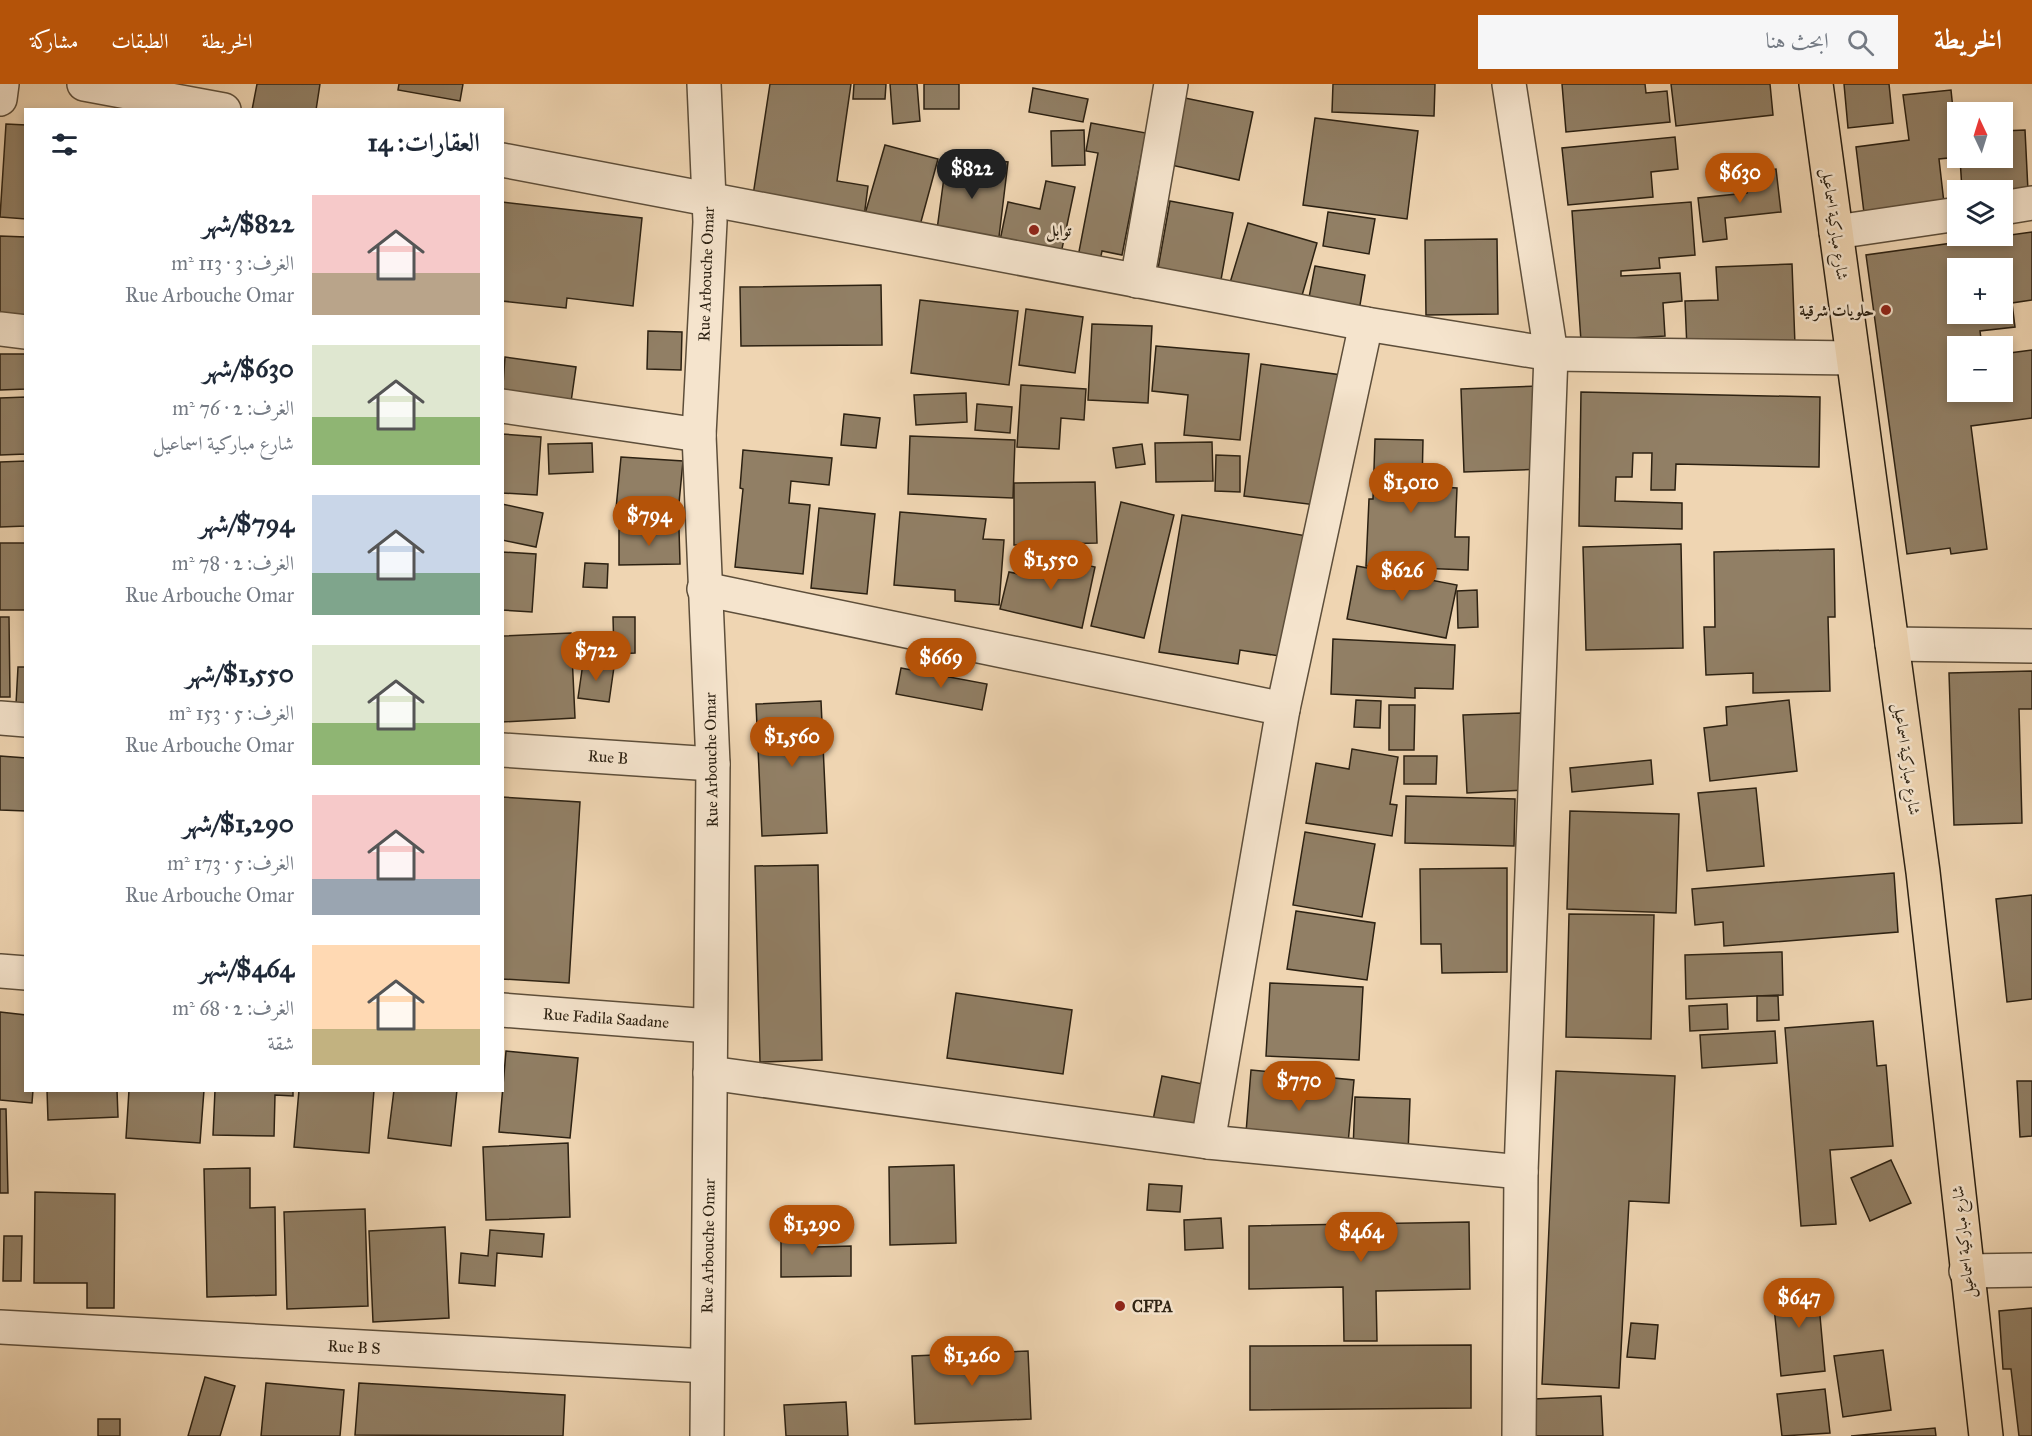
<!DOCTYPE html>
<html lang="ar">
<meta charset="utf-8">
<style>
body{margin:0;font-family:"IM FELL Great Primer",Amiri,serif;background:#f6f6f7;color:#1f2937;direction:rtl;height:100vh;display:flex;flex-direction:column;font-size:22px;white-space:nowrap}
*{box-sizing:border-box;margin:0}
p{font-size:20px;color:#747a83}
.icon{flex:none;width:33px;height:33px;fill:none;stroke:currentColor;stroke-width:2;stroke-linecap:round;stroke-linejoin:round}
.map{position:relative;flex:1;overflow:hidden;direction:ltr}
.details{position:absolute;left:24px;top:24px;width:480px;height:984px;display:flex;flex-direction:column;background:#fff;border-radius:0px;box-shadow:0 3px 9px #0003;direction:rtl}
.details>*{flex:none}
.needle{width:39px;rotate:356deg}
.buttons{position:absolute;left:1947px;top:18px;display:grid;gap:12px}
.buttons a{display:grid;place-items:center;width:66px;height:66px;border-radius:0px;background:#fff;box-shadow:0 3px 9px #0003;font-size:30px}
.price{position:absolute;translate:-50% -51px;padding:0 14px;border-radius:21px;background:#b45309;color:#fff;font-size:20px;line-height:39px;filter:drop-shadow(0 2px 3px #0008)}
.price::after{content:'';position:absolute;left:50%;top:36px;width:18px;height:14px;margin-left:-9px;background:inherit;clip-path:polygon(0 0,100% 0,50% 100%)}
.price.current{background:#222;color:#fff}
ul{padding:0;list-style:none}
li{display:flex;align-items:center;gap:18px;height:150px;padding:0 24px}
li span{display:grid;place-items:center;flex:none;width:168px;height:120px;border-radius:0px;color:#555}
li>.icon{margin-inline-start:auto}
span .icon{width:72px;height:72px;fill:#fffc;stroke-width:1}
li b{font-size:26px}
h2{display:flex;justify-content:space-between;align-items:center;height:72px;padding:0 24px;font-size:26px}
header{display:flex;align-items:center;gap:36px;box-sizing:border-box;height:84px;padding:0 30px;background:#b45309;color:#fff}
header strong{font-size:28px}
nav{display:flex;gap:33px;margin-inline-start:auto;font-size:21px}
.search{width:420px;height:54px;background:#f6f6f7;display:flex;align-items:center;gap:15px;box-sizing:border-box;padding:0 21px;border-radius:0px;color:#747a83;font-size:22px}
.map>svg:first-child{display:block}
</style>
<header>
<strong>الخريطة</strong>
<div class="search"><svg class="icon" aria-label="search" viewBox="0 0 24 24"><circle cx="10" cy="10" r="6"/><path d="M15 15l6 6"/></svg>ابحث هنا</div>
<nav><a>الخريطة</a><a>الطبقات</a><a>مشاركة</a></nav>
</header>
<div class="map">
<svg width="2032" height="1352" viewBox="0 0 2032 1352">
<rect width="100%" height="100%" fill="#efd5b2"/>
<filter id="stains"><feTurbulence type="fractalNoise" baseFrequency=".00333" numOctaves="4"/><feColorMatrix values="0 0 0 0 .2 0 0 0 0 .09 0 0 0 0 .02 0 0 0 .5 -.17"/></filter>
<radialGradient id="worn" r=".72"><stop offset=".6" stop-color="#630" stop-opacity="0"/><stop offset="1" stop-color="#630" stop-opacity=".3"/></radialGradient>
<g fill="#917f65" stroke="#2c2112" stroke-width="1.5" fill-rule="evenodd">
<path d="M257 0H320L316 26H252Z"/>
<path d="M399 0H463L460 17 398 6Z"/>
<path d="M770 0H851L837 97 868 102 864 133 752 118Z"/>
<path d="M854 0H886L885 15H853Z"/>
<path d="M890 0H917L920 37 893 40Z"/>
<rect x="924" y="0" width="35" height="25"/>
<path d="M1333 0H1435L1434 32 1332 28Z"/>
<path d="M1562 0H1645L1646 9 1667 7 1670 38 1566 48Z"/>
<path d="M1671 0H1770L1773 31 1676 42Z"/>
<path d="M1844 0H1889L1893 39 1848 44Z"/>
<path d="M1033 4 1088 15 1083 38 1029 28Z"/>
<path d="M1951 6 1958 73 1939 75 1944 119 1864 129 1856 63 1909 56 1903 11Z"/>
<path d="M1185 14 1253 28 1239 96 1171 81Z"/>
<path d="M1315 34 1418 47 1407 135 1303 121Z"/>
<path d="M1091 39 1146 49 1122 171 1102 167 1099 182 1077 178 1098 69 1086 67Z"/>
<path d="M6 40 26 41V135L0 133Z"/>
<path d="M1084 46 1085 81 1052 82 1051 47Z"/>
<path d="M2025 46 2028 107 1962 106 1960 74H2002V47Z"/>
<path d="M1675 53 1678 85 1651 88 1653 113 1568 121 1562 64Z"/>
<path d="M885 61 938 75 919 145 865 130Z"/>
<path d="M947 71 1008 78 998 161 936 153Z"/>
<path d="M1776 85 1781 128 1725 134 1727 155 1703 158 1698 114 1747 109 1745 89Z"/>
<path d="M1046 97 1075 103 1059 179 998 166 1008 118 1040 125Z"/>
<path d="M1170 117 1233 129 1219 207 1156 196Z"/>
<path d="M502 118 642 134 633 222 567 214 566 224 502 217Z"/>
<path d="M1691 118 1695 171 1659 174 1660 184 1621 187V192L1680 189 1682 217 1663 219 1665 252 1581 257 1572 127Z"/>
<path d="M1328 128 1375 135 1369 170 1323 162Z"/>
<path d="M1248 139 1317 159 1299 222 1229 202Z"/>
<path d="M2032 148V216L2012 219 2015 243 1980 247 1982 262H1958V308H2002V270L2032 266V334L1971 342 1987 465 1951 470 1950 464 1907 470 1866 171ZM1958 184H2002V230H1958Z"/>
<path d="M0 152 26 153V241L0 239Z"/>
<path d="M1497 155 1498 230 1426 231 1425 156Z"/>
<path d="M1792 180 1795 261 1687 265 1685 217 1718 216 1716 183Z"/>
<path d="M1315 182 1365 191 1358 233 1307 224Z"/>
<path d="M881 201 882 261 741 262 740 203Z"/>
<path d="M920 216 1018 227 1009 301 911 289Z"/>
<path d="M1026 225 1083 233 1075 289 1019 281Z"/>
<path d="M1092 240 1152 242 1148 319 1088 316Z"/>
<path d="M648 247 682 248 681 286 647 285Z"/>
<path d="M1156 262 1249 270 1240 356 1184 351 1188 311 1152 307Z"/>
<path d="M0 270H26V305L0 306Z"/>
<path d="M505 273 576 283 570 325 502 315Z"/>
<path d="M1261 280 1349 292 1332 423 1244 412Z"/>
<path d="M1021 301 1086 305 1084 336 1061 334 1059 365 1017 363Z"/>
<path d="M1540 302 1543 385 1464 388 1461 305Z"/>
<path d="M1581 308 1820 313 1819 383 1676 380 1675 406H1651L1652 369H1633L1632 393H1616L1615 417 1682 419V445L1579 442Z"/>
<path d="M966 309 967 338 916 341 914 311Z"/>
<path d="M26 313V370L0 371V314Z"/>
<path d="M977 320 1012 323 1010 349 975 346Z"/>
<path d="M844 330 880 334 876 364 841 361Z"/>
<path d="M502 350 541 353 537 411 502 409Z"/>
<path d="M910 352 1015 356 1013 414 908 410Z"/>
<path d="M1375 355 1423 356 1422 402 1457 404 1455 453H1469L1468 486 1366 482 1369 415H1373Z"/>
<path d="M1212 358 1213 397 1156 398 1155 359Z"/>
<path d="M592 359 593 388 549 390 548 360Z"/>
<path d="M1142 360 1145 380 1116 384 1113 364Z"/>
<path d="M743 366 832 374 829 401 791 397 789 419 810 421 803 490 735 483 743 405 740 404Z"/>
<path d="M1216 371 1240 372V408L1215 407Z"/>
<path d="M621 373 683 377 677 440 615 435Z"/>
<path d="M26 377V442L0 443V378Z"/>
<path d="M1095 398 1097 459 1014 461V399Z"/>
<path d="M1121 418 1174 431 1144 554 1091 542Z"/>
<path d="M502 420 543 429 536 463 502 456Z"/>
<path d="M819 424 875 430 867 510 811 504Z"/>
<path d="M900 428 986 435 983 455 1004 456 999 521 955 517V506L894 501Z"/>
<path d="M1182 431 1319 454 1299 575 1240 566 1238 580 1159 568Z"/>
<path d="M679 445 680 480 619 481V446Z"/>
<rect x="0" y="459" width="26" height="67"/>
<path d="M1681 460 1683 564 1586 566 1583 463Z"/>
<path d="M1834 465 1835 533H1828L1830 607 1753 609V589L1706 591 1704 543H1715L1714 468Z"/>
<path d="M502 468 536 470 532 528 502 526Z"/>
<path d="M1038 470 1095 483 1082 544 1000 525 1009 488 1033 493Z"/>
<path d="M585 479 608 480 607 504 583 503Z"/>
<path d="M1357 482 1457 501 1446 554 1347 535Z"/>
<path d="M1477 506 1478 543 1458 544 1457 507Z"/>
<path d="M0 533H9L10 613H0Z"/>
<path d="M613 533H635V569L614 570Z"/>
<path d="M571 549 575 634 502 638V552Z"/>
<path d="M1333 555 1455 561 1453 605 1415 604V614L1331 610Z"/>
<path d="M583 579 614 583 609 618 578 614Z"/>
<path d="M18 583H26V621L16 620Z"/>
<path d="M901 584 987 600 982 626 896 610Z"/>
<path d="M2032 587V625H2019L2022 739 1954 741 1949 589Z"/>
<path d="M1356 616 1381 617 1380 644 1354 643Z"/>
<path d="M1789 616 1797 687 1710 697 1704 644 1727 641 1726 623Z"/>
<path d="M821 617 827 749 762 752 756 620Z"/>
<path d="M1389 621H1415L1414 666H1389Z"/>
<path d="M1521 629 1525 706 1467 709 1463 631Z"/>
<path d="M1352 665 1398 673 1390 720 1397 721 1392 752 1306 739 1316 679 1349 685Z"/>
<path d="M0 672 26 674V727L0 726Z"/>
<path d="M1404 672H1437L1436 700H1404Z"/>
<path d="M1651 676 1653 700 1572 708 1570 684Z"/>
<path d="M1756 704 1764 782 1707 787 1698 709Z"/>
<path d="M1406 712 1515 715 1514 762 1405 759Z"/>
<path d="M502 713 580 718 569 899 502 895Z"/>
<path d="M1570 727 1679 730 1676 829 1567 825Z"/>
<path d="M1305 748 1375 760 1362 833 1293 821Z"/>
<path d="M818 781 822 976 760 978 755 782Z"/>
<path d="M1507 784V888L1442 889 1441 860H1421L1420 785Z"/>
<path d="M1894 789 1898 848 1724 862 1723 838 1695 841 1692 805Z"/>
<path d="M2032 811V915L2007 918 1996 815Z"/>
<path d="M1296 827 1375 839 1367 896 1287 885Z"/>
<path d="M1569 830 1654 831 1651 955 1566 953Z"/>
<path d="M1782 868 1783 911 1686 915 1685 871Z"/>
<path d="M1270 899 1363 903 1359 976 1266 972Z"/>
<path d="M956 909 1072 926 1063 990 947 974Z"/>
<path d="M1757 912H1778L1779 936 1757 937Z"/>
<path d="M1727 920 1728 945 1690 947 1689 922Z"/>
<path d="M0 928 26 931V1006H33L32 1019 0 1016Z"/>
<path d="M1873 937 1877 982 1886 981 1893 1062 1830 1066 1836 1140 1801 1142 1785 944Z"/>
<path d="M1775 947 1777 979 1702 984 1700 951Z"/>
<path d="M506 967 578 974 570 1054 499 1048Z"/>
<path d="M1251 986 1354 996 1347 1070 1245 1061Z"/>
<path d="M1556 987 1675 992 1669 1119 1629 1117 1619 1304 1542 1300Z"/>
<path d="M1162 992 1203 1000 1195 1043 1153 1036Z"/>
<path d="M2017 997H2032V1052L2020 1053Z"/>
<path d="M47 1006H117L118 1033 48 1036Z"/>
<path d="M129 1006H204L200 1059 126 1054Z"/>
<path d="M215 1006H293V1012L275 1011 274 1052 213 1051Z"/>
<path d="M299 1006H374L369 1069 294 1063Z"/>
<path d="M394 1006H457L451 1062 388 1054Z"/>
<path d="M1355 1013 1410 1015 1408 1070 1353 1067Z"/>
<path d="M0 1025H6L8 1109H0Z"/>
<path d="M568 1059 570 1133 486 1136 483 1063Z"/>
<path d="M1891 1076 1911 1119 1870 1137 1851 1094Z"/>
<path d="M954 1081 956 1159 890 1161 889 1083Z"/>
<path d="M250 1084V1124L275 1123 276 1211 207 1213 204 1085Z"/>
<path d="M1149 1100 1182 1102 1180 1128 1147 1126Z"/>
<path d="M35 1108 115 1110 114 1224H87V1199H34Z"/>
<path d="M365 1125 368 1222 287 1225 284 1128Z"/>
<path d="M1221 1134 1223 1164 1185 1166 1184 1136Z"/>
<path d="M1469 1138 1470 1205 1376 1207 1377 1257H1344L1343 1203 1249 1205V1142Z"/>
<path d="M445 1143 449 1234 373 1238 369 1147Z"/>
<path d="M781 1145H815V1163L851 1162V1192L781 1193Z"/>
<path d="M490 1146 544 1150 542 1173 497 1169 495 1202 459 1199 461 1169 488 1172Z"/>
<path d="M4 1152H22L21 1197H3Z"/>
<path d="M1817 1199 1825 1287 1781 1292 1772 1203Z"/>
<path d="M2032 1224V1352H2019L2011 1285H2003L1999 1227Z"/>
<path d="M1631 1239 1658 1241 1655 1275 1627 1273Z"/>
<path d="M1471 1261V1324L1250 1326V1262Z"/>
<path d="M1883 1266 1891 1326 1843 1333 1834 1272Z"/>
<path d="M1028 1267 1031 1335 915 1340 912 1272Z"/>
<path d="M205 1293 235 1302 220 1352H188Z"/>
<path d="M266 1299 344 1306 340 1352H261Z"/>
<path d="M359 1299 565 1311 563 1352 355 1351Z"/>
<path d="M1825 1305 1830 1349 1782 1352 1777 1310Z"/>
<path d="M1601 1312 1603 1352H1536L1534 1315Z"/>
<path d="M846 1318 848 1352H786L784 1321Z"/>
<rect x="98" y="1335" width="22" height="17"/>
<path d="M1935 1344 1936 1352H1851Z"/>
</g>
<g fill="none" stroke-linecap="round" stroke-linejoin="round">
<g stroke="#5d4e3a" stroke-width="36">
<g id="minor">
<path d="M84 0 224 26"/>
<path d="M704 0 710 138 699 351 713 680 707 1352"/>
<path d="M1509 0 1551 270 1521 1088 1519 1352"/>
<path d="M502 76 1366 240 1551 270 1853 274"/>
<path d="M2002 124 2032 119"/>
<path d="M1836 148 1958 130"/>
<path d="M1137 197 1171 0"/>
<path d="M0 245 26 248"/>
<path d="M502 322 699 351"/>
<path d="M704 505 1283 625 1208 1058"/>
<path d="M1892 560 2032 562"/>
<path d="M1283 625 1366 240"/>
<path d="M0 634 26 636"/>
<path d="M502 666 713 680"/>
<path d="M0 887 26 889"/>
<path d="M502 926 710 942"/>
<path d="M710 989 1208 1058 1521 1088"/>
<path d="M1966 1187 2032 1186"/>
<path d="M0 1243 707 1282"/>
</g>
</g>
<g stroke="#5d4e3a" stroke-width="36">
<path id="tertiary" d="M0 15 2 0"/>
</g>
<g stroke="#2c2112" stroke-width="36">
<path id="primary" d="M1816 0 1923 788 1986 1352"/>
</g>
<use href="#minor" stroke="#f5e4cd" stroke-width="33"/>
<use href="#tertiary" stroke="#f5e4cd" stroke-width="33"/>
<use href="#primary" stroke="#efd5b2" stroke-width="33"/>
</g>
<g fill="#8f2418" stroke="#f5e4cd" stroke-width="2">
<circle cx="1034" cy="146" r="6"/>
<circle cx="1886" cy="226" r="6"/>
<circle cx="1120" cy="1222" r="6"/>
</g>
<g text-anchor="middle" dominant-baseline="central" stroke-width="5" stroke-linejoin="round" paint-order="stroke">
<g font-size="16" fill="#2c2112" stroke="#f5e4cd">
<text transform="translate(1835 140) rotate(82)">شارع مباركية اسماعيل</text>
<text transform="translate(706 190) rotate(-88)">Rue Arbouche Omar</text>
<text transform="translate(608 673) rotate(4)">Rue B</text>
<text transform="translate(1907 675) rotate(82)">شارع مباركية اسماعيل</text>
<text transform="translate(711 676) rotate(-91)">Rue Arbouche Omar</text>
<text transform="translate(606 934) rotate(4)">Rue Fadila Saadane</text>
<text transform="translate(1963 1158) rotate(-96)">شارع مباركية اسماعيل</text>
<text transform="translate(708 1162) rotate(-89)">Rue Arbouche Omar</text>
<text transform="translate(354 1263) rotate(3)">Rue B S</text>
</g>
<g font-size="16" font-weight="bold" fill="#2c2112" stroke="#f5e4cd" text-anchor="start">
<text x="1046" y="146">توابل</text>
<text x="1874" y="226" text-anchor="end">حلويات شرقية</text>
<text x="1132" y="1222">CFPA</text>
</g>
</g>
<rect width="100%" height="100%" filter="url(#stains)"/>
<rect width="100%" height="100%" fill="url(#worn)"/>
</svg>
<div class="buttons">
<a><svg class="needle" viewBox="-14 -14 28 28"><path d="M0-13l5 13h-10z" fill="#e53935"/><path d="M0 13l5-13h-10z" fill="#747a83"/></svg></a>
<a><svg class="icon" aria-label="layers" viewBox="0 0 24 24"><path d="M12 4l9 5-9 5-9-5zM3 14l9 5 9-5"/></svg></a>
<a>+</a>
<a>−</a>
</div>
<b class="price current" style="left:972px;top:116px">$822</b>
<b class="price" style="left:1740px;top:120px">$630</b>
<b class="price" style="left:1411px;top:430px">$1,010</b>
<b class="price" style="left:649px;top:463px">$794</b>
<b class="price" style="left:1051px;top:507px">$1,550</b>
<b class="price" style="left:1402px;top:518px">$626</b>
<b class="price" style="left:596px;top:598px">$722</b>
<b class="price" style="left:941px;top:605px">$669</b>
<b class="price" style="left:792px;top:684px">$1,560</b>
<b class="price" style="left:1299px;top:1028px">$770</b>
<b class="price" style="left:812px;top:1172px">$1,290</b>
<b class="price" style="left:1361px;top:1179px">$464</b>
<b class="price" style="left:1799px;top:1245px">$647</b>
<b class="price" style="left:972px;top:1303px">$1,260</b>
<section class="details">
<h2>العقارات: 14<svg class="icon" aria-label="filters" viewBox="0 0 24 24"><path d="M4 7h16M4 17h16"/><circle cx="9" cy="7" r="2"/><circle cx="15" cy="17" r="2"/></svg></h2>
<ul>
<li><span style="background:linear-gradient(#f6c9c9 65%,#b9a48a 0)"><svg class="icon" aria-label="home" viewBox="0 0 24 24"><path d="M3 11l9-7 9 7M6 9v11h12V9"/></svg></span><div><b>$822/شهر</b><p>الغرف: 3 · 113 m²</p><p>Rue Arbouche Omar</p></div></li>
<li><span style="background:linear-gradient(#dfe7d0 60%,#8fb573 0)"><svg class="icon" aria-label="home" viewBox="0 0 24 24"><path d="M3 11l9-7 9 7M6 9v11h12V9"/></svg></span><div><b>$630/شهر</b><p>الغرف: 2 · 76 m²</p><p>شارع مباركية اسماعيل</p></div></li>
<li><span style="background:linear-gradient(#c9d6e8 65%,#7fa58c 0)"><svg class="icon" aria-label="home" viewBox="0 0 24 24"><path d="M3 11l9-7 9 7M6 9v11h12V9"/></svg></span><div><b>$794/شهر</b><p>الغرف: 2 · 78 m²</p><p>Rue Arbouche Omar</p></div></li>
<li><span style="background:linear-gradient(#dfe7d0 65%,#8fb573 0)"><svg class="icon" aria-label="home" viewBox="0 0 24 24"><path d="M3 11l9-7 9 7M6 9v11h12V9"/></svg></span><div><b>$1,550/شهر</b><p>الغرف: 5 · 153 m²</p><p>Rue Arbouche Omar</p></div></li>
<li><span style="background:linear-gradient(#f6c9c9 70%,#9aa5b1 0)"><svg class="icon" aria-label="home" viewBox="0 0 24 24"><path d="M3 11l9-7 9 7M6 9v11h12V9"/></svg></span><div><b>$1,290/شهر</b><p>الغرف: 5 · 173 m²</p><p>Rue Arbouche Omar</p></div></li>
<li><span style="background:linear-gradient(#ffd9b3 70%,#c2b280 0)"><svg class="icon" aria-label="home" viewBox="0 0 24 24"><path d="M3 11l9-7 9 7M6 9v11h12V9"/></svg></span><div><b>$464/شهر</b><p>الغرف: 2 · 68 m²</p><p>شقة</p></div></li>
</ul>
</section>
</div>
